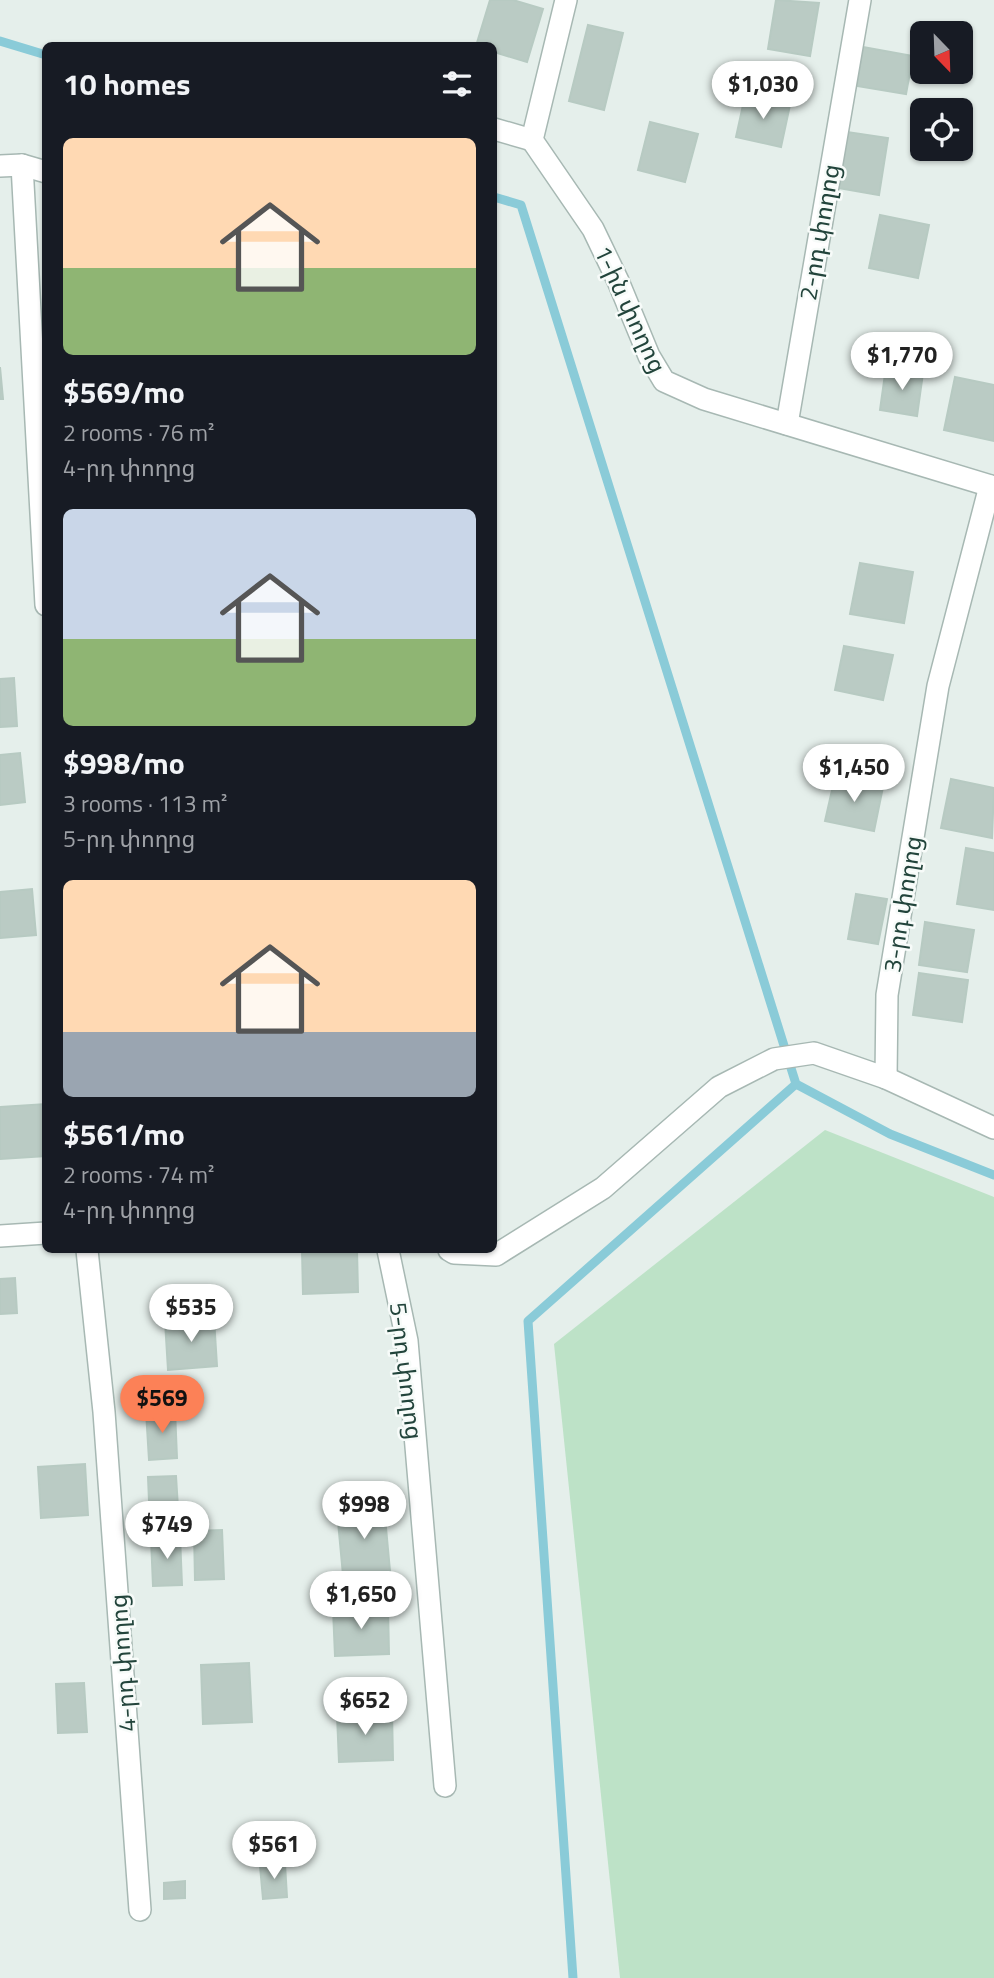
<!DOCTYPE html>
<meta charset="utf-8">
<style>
body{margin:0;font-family:"Titillium Web","Noto Sans Armenian",sans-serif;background:#242831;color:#f1f3f6;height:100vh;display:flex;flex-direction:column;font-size:26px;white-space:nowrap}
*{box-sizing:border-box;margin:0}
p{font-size:23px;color:#9ea1a6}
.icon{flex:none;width:38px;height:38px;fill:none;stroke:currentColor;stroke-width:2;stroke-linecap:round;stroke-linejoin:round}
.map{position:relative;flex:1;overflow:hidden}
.sheet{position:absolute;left:42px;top:42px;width:455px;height:1211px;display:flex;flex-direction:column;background:#171b24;border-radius:10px;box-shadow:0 2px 5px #0004}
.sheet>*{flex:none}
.needle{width:46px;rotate:157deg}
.controls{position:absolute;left:910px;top:21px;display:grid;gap:14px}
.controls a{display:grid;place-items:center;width:63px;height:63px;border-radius:10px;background:#171b24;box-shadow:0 2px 5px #0004;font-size:35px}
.price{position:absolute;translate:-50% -60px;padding:0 16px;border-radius:24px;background:#fff;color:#222;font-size:23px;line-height:46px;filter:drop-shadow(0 2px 4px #0008)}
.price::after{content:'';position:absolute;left:50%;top:42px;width:21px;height:16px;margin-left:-10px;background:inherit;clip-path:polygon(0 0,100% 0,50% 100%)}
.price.selected{background:#fc8157;color:#111}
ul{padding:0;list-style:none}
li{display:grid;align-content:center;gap:14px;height:371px;padding:0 21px}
li span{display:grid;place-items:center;height:217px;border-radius:10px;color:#555}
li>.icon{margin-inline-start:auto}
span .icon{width:126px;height:126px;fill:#fffc;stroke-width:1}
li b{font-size:30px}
h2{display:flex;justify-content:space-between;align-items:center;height:84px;padding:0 21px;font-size:30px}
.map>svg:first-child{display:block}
</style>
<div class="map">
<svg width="994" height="1978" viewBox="0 0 994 1978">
<rect width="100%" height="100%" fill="#e5efeb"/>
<path fill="#bde2c7" d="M825 1130 994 1197V1978H620L554 1344Z"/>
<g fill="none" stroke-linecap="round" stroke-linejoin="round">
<g stroke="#8acbd8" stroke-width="9">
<path d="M0 41 46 55"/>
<path d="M494 197 521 205 796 1084 890 1134 994 1175"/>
<path d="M573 1978 528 1321 796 1084"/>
</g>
</g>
<g fill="#bacbc4" stroke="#b7cac2" stroke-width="2">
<path d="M490 0H513L543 9 527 62 494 52V46H476Z"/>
<path d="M776 0 819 3 810 56 768 49Z"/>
<path d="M588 25 623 33 604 110 569 101Z"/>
<path d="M863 47 913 56 906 94 857 86Z"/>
<path d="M745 96 790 105 781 147 736 137Z"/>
<path d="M650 122 698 134 685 182 638 170Z"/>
<path d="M847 132 888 138 879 195 838 188Z"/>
<path d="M880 215 929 225 918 278 869 268Z"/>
<path d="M0 367 3 399H0Z"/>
<path d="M886 367 923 373 917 416 880 410Z"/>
<path d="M955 377 994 385V441L944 430Z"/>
<path d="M860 563 913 572 904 623 850 614Z"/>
<path d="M844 646 893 655 883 700 835 690Z"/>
<path d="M14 678 17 726 0 727V679Z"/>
<path d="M20 753 25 802 0 805V755Z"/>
<path d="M835 777 883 787 874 831 825 821Z"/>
<path d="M951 779 994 788 992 838 941 828Z"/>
<path d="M966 848 994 853V910L957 904Z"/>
<path d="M32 889 36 935 0 938V892Z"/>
<path d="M856 894 887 899 878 944 848 939Z"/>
<path d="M925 922 974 930 967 972 919 965Z"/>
<path d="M919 973 968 980 962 1022 913 1015Z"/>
<path d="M46 1104V1156L0 1159V1107Z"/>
<path d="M302 1250H357L358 1292 303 1294Z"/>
<path d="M15 1278 17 1313 0 1314V1279Z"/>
<path d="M214 1318 217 1366 168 1370 165 1321Z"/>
<path d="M175 1410 177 1458 149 1460 146 1411Z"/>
<path d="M85 1464 88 1515 41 1518 38 1467Z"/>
<path d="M176 1476 179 1524 150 1525 148 1477Z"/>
<path d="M384 1506 390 1571 343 1575 337 1511Z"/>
<path d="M222 1530 224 1579 195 1580 194 1531Z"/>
<path d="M180 1536 182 1585 153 1586 151 1538Z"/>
<path d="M388 1607 389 1654 335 1656 333 1609Z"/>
<path d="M249 1663 252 1722 203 1724 201 1665Z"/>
<path d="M84 1683 87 1732 58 1733 56 1684Z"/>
<path d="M392 1712 393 1760 339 1762 337 1715Z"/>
<path d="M285 1864 287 1897 263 1899 260 1866Z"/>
<path d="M185 1881V1898L164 1899V1883Z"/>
</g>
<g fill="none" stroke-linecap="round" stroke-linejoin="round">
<g stroke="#a7b8b3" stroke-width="24">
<g id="minor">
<path d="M566 0 532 140 593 229 618 281 649 356 664 381 704 399 994 487"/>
<path d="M494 129 532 140"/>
<path d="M22 165 46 605"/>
<path d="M0 166 22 165 46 172"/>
<path d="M787 424 860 0"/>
<path d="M886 1078 887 995 938 686 990 486"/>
<path d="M0 1236 46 1233"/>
<path d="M87 1250 104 1412 140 1910"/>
<path d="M388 1250 407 1341 445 1786"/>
<path d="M449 1250 454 1253 496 1255 603 1188 719 1087 774 1059 814 1053 886 1078 994 1128"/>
</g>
</g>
<use href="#minor" stroke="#fff" stroke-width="21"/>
</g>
<g text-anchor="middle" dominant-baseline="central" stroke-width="5" stroke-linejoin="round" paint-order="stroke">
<g font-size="24" fill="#22443b" stroke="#f7fbf9">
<text transform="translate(819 232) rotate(-80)">2-րդ փողոց</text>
<text transform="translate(631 309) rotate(65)">1-ին փողոց</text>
<text transform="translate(902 904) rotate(-81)">3-րդ փողոց</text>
<text transform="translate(407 1371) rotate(83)">5-րդ փողոց</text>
<text transform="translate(122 1663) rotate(-94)">4-րդ փողոց</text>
</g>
</g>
</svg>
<div class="controls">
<a><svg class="needle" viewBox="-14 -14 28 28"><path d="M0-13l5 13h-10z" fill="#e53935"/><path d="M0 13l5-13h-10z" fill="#9ea1a6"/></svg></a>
<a><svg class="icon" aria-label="locate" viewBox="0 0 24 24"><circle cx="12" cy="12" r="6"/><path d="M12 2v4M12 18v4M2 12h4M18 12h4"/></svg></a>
</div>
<b class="price" style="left:763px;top:121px">$1,030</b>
<b class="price" style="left:902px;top:392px">$1,770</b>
<b class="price" style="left:854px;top:804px">$1,450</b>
<b class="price" style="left:191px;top:1344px">$535</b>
<b class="price selected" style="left:162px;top:1435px">$569</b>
<b class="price" style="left:364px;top:1541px">$998</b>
<b class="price" style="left:167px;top:1561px">$749</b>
<b class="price" style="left:361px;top:1631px">$1,650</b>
<b class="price" style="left:365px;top:1737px">$652</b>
<b class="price" style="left:274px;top:1881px">$561</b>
<section class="sheet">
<h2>10 homes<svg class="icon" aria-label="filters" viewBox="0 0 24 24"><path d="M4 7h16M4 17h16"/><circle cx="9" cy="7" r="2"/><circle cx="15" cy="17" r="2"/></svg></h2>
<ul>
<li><span style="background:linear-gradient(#ffd9b3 60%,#8fb573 0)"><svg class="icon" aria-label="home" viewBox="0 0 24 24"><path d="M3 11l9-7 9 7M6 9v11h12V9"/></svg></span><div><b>$569/mo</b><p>2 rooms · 76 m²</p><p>4-րդ փողոց</p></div></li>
<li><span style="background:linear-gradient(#c9d6e8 60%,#8fb573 0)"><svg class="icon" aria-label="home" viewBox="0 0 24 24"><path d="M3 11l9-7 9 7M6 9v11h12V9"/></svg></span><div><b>$998/mo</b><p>3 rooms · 113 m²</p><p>5-րդ փողոց</p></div></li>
<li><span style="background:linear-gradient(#ffd9b3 70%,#9aa5b1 0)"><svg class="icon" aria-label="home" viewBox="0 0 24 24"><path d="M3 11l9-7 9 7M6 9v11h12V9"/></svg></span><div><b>$561/mo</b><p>2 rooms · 74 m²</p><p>4-րդ փողոց</p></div></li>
</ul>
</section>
</div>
